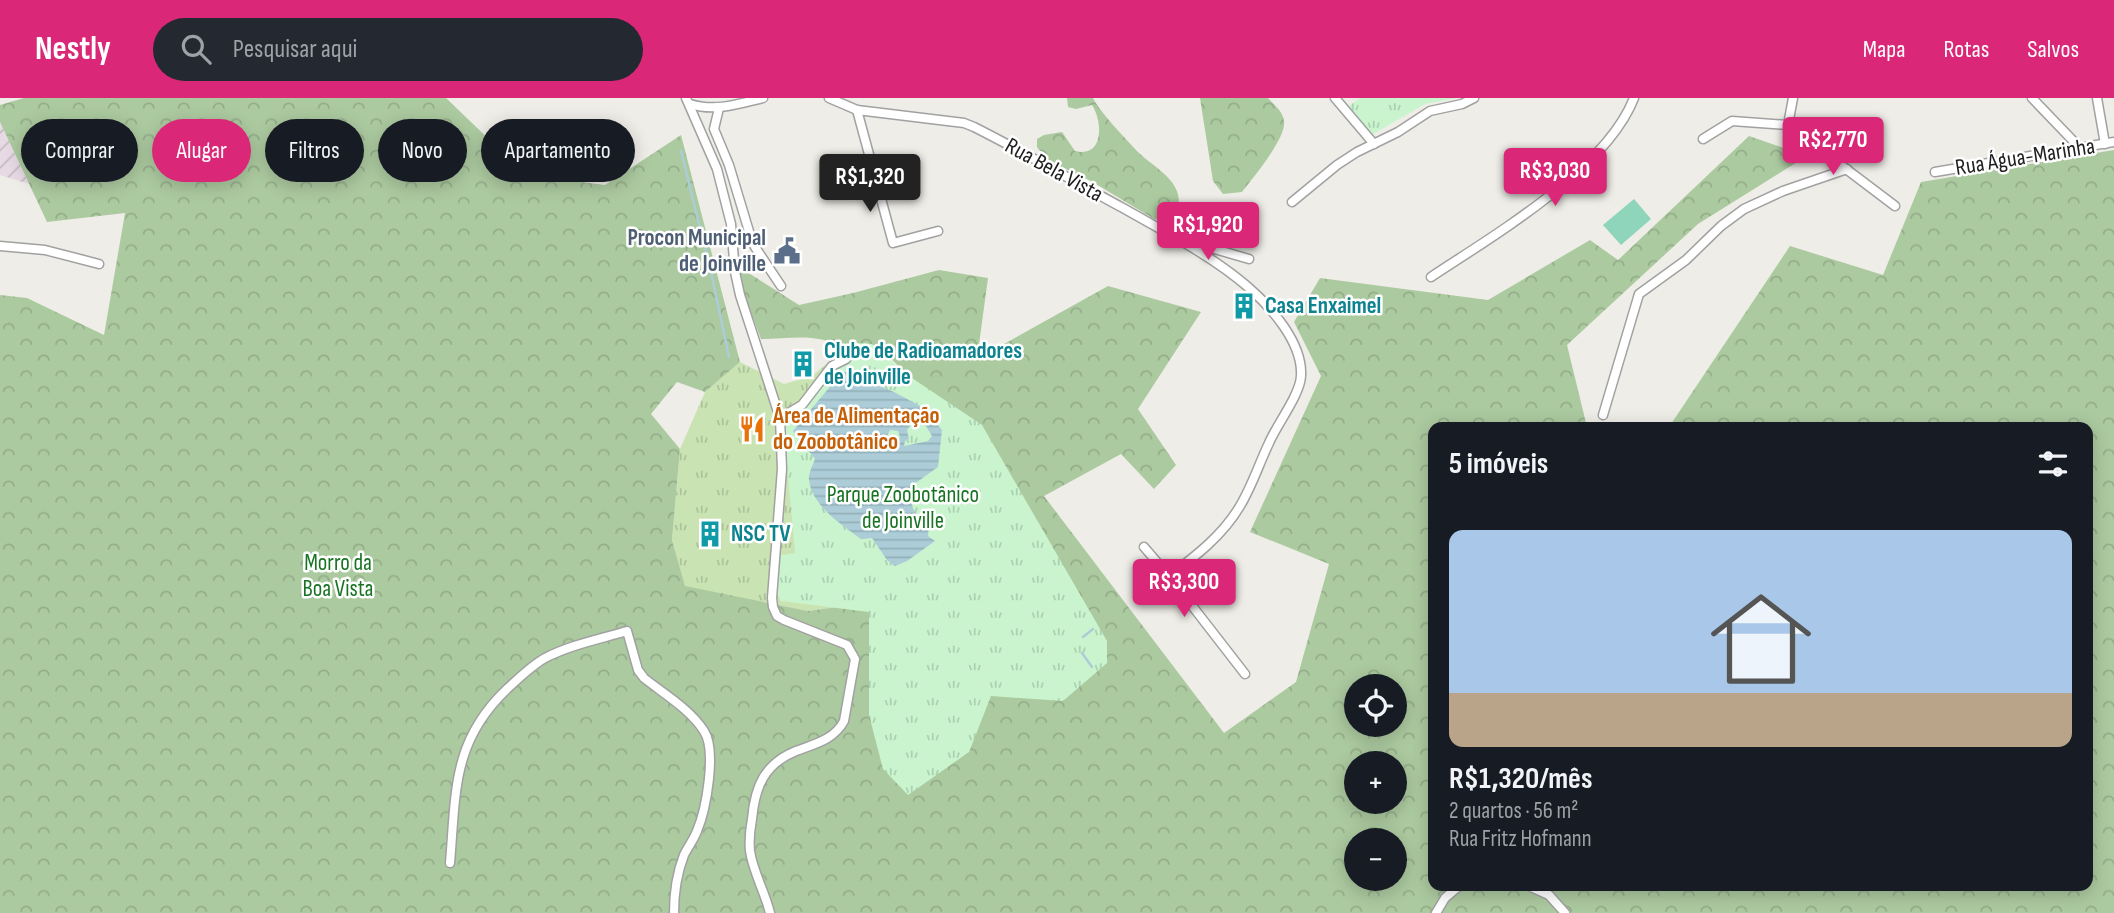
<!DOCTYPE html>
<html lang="pt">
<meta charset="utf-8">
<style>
body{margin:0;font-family:"Sofia Sans Condensed",sans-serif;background:#242831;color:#f1f3f6;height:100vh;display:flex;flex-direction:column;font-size:26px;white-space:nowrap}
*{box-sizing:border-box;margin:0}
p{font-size:23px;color:#9ea1a6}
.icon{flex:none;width:38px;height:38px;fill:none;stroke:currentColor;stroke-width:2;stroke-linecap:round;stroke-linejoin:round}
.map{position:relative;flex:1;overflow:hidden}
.sheet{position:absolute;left:1428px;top:324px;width:665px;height:469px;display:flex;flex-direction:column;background:#171b24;border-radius:14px;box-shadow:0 4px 18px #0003}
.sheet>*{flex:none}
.guide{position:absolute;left:21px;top:21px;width:665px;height:63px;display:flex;gap:14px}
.controls{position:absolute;left:1344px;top:576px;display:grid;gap:14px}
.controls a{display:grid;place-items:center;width:63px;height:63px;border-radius:50%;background:#171b24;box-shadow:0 4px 18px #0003;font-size:35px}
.price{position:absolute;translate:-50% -60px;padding:0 16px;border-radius:7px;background:#db2777;color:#fff;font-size:23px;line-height:46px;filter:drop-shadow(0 2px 4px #0008)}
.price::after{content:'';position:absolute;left:50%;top:42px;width:21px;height:16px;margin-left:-10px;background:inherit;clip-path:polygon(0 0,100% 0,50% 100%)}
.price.on{background:#222;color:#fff}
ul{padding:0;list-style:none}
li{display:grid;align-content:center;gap:14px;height:371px;padding:0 21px}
li span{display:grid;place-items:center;height:217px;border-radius:14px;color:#555}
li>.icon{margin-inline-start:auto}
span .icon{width:126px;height:126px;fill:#fffc;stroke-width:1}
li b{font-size:30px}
h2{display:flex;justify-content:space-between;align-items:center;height:84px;padding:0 21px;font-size:30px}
.chip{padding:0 24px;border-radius:32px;background:#171b24;box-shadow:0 4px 18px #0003;font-size:24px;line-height:63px}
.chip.on{background:#db2777;color:#fff}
header{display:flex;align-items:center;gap:42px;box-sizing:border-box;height:98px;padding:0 35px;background:#db2777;color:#fff}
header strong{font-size:33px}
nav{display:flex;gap:38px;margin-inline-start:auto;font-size:24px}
.search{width:490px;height:63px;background:#242831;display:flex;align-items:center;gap:18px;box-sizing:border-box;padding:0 24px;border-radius:38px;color:#9ea1a6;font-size:26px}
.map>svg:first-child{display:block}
</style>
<header>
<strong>Nestly</strong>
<div class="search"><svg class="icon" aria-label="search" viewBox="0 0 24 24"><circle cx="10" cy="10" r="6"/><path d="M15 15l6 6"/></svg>Pesquisar aqui</div>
<nav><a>Mapa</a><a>Rotas</a><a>Salvos</a></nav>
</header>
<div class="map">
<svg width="2114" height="815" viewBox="0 0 2114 815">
<defs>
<pattern id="industrial-furrows" width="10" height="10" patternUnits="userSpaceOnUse" patternTransform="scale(1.75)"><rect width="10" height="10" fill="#e7dae4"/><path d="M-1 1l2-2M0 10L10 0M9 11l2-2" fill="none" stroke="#c6bbc3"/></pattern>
<pattern id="grass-tufts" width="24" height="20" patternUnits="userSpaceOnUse" patternTransform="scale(1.75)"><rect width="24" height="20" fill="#cae3b3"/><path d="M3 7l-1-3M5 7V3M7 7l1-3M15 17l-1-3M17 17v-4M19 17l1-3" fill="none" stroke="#adc29a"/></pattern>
<pattern id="forest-crowns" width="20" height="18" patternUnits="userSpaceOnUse" patternTransform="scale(1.75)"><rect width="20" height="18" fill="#accaa0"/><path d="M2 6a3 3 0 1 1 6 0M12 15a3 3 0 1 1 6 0" fill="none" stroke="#94ad8a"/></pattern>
<pattern id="park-tufts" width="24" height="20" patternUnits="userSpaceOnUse" patternTransform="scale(1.75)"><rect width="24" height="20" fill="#c9f4ce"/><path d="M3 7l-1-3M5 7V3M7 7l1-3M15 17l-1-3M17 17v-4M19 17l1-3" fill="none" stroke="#acd1b1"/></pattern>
<pattern id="water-rules" width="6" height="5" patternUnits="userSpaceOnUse" patternTransform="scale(1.75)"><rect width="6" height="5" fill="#accdd8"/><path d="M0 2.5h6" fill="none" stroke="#94b0b9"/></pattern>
</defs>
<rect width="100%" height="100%" fill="#efede7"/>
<path fill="url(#industrial-furrows)" d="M0 24 29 86 0 77Z"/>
<path fill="url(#grass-tufts)" d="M856 245 873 504 808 513 685 489 672 442 680 351 705 294 740 264 784 286 812 278 844 251Z"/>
<g fill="url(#forest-crowns)" fill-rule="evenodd">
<path d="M24 0H446L526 77 605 87 681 37 740 264 705 294 677 284 651 316 680 351 672 442 685 488 808 513 873 504 909 278C889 260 873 235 844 251 819 234 790 241 761 241L745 199 739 169 799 207 853 195 939 172 988 180 977 261 1108 188 1201 214 1138 311 1176 367 1154 391 1121 356 1044 398 1224 635 1296 584 1329 466 1250 434 1321 278 1294 224 1320 180 1488 202 1590 142 1618 162 1749 38 1807 58 1698 126 1567 247 1587 329H1433V788H2088V329H1669L1790 148 1883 177 1921 84 2114 52V815H0V197L27 200 104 237 125 115 47 124 0 24V7ZM1356 588H1395V626H1356ZM1356 665H1395V704H1356ZM1356 742H1395V780H1356Z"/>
<path d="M1067 0H1093C1100 14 1124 39 1136 52 1153 70 1185 82 1178 112L1162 122 1154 121 1091 83 1047 62 1037 49V41L1044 37 1062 34 1075 53C1104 60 1103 24 1092 7L1076 11 1068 9Z"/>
<path d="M1200 0H1268C1274 7 1283 13 1284 23 1287 39 1253 80 1242 94L1223 96 1213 83Z"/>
</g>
<g fill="url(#park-tufts)">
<path d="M1360 0H1457L1425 6 1370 38 1346 10Z"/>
<path d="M856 245 872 246 909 278 982 327 1107 543V565L1063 603 991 598 969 654 908 697 883 671 869 617V514L781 503 774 489 775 458 795 455 783 322 807 297 822 274Z"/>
</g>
<path fill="#8ed5bb" d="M1634 101 1651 121 1621 147 1603 127Z"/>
<path fill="url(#water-rules)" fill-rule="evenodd" d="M843 273 894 294 922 309 942 332 938 369 910 389 912 409 924 428H929L928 438 935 443 907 463 895 468 887 462 872 440 861 441C842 427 812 408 809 382 808 376 813 367 815 361L793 333ZM913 324 926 328 932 338 928 343 904 348 905 343 909 341 907 332ZM890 332 898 333 900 339 897 348 892 351 887 347V338Z"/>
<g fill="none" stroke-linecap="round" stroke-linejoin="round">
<g stroke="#accdd8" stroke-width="2.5">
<path d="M681 53 711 174 729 259"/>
<path d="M1083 539 1093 531"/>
<path d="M1082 555 1092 569"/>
</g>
<g stroke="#a1a1a1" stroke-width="11">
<g id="minor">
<path d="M686 0 717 71 731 126 735 174 740 197 780 320 782 371 772 500 773 509 777 518 784 522 847 547 855 561 844 623C834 642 814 646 796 653 764 666 755 689 752 721 750 732 749 743 750 753 753 774 765 794 770 815"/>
<path d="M829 0 857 12 964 25 974 29C1024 54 1073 83 1123 110 1165 134 1211 157 1248 189 1271 209 1303 245 1301 278 1300 297 1277 326 1269 345 1259 366 1252 388 1240 408 1223 437 1196 458 1169 478"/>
<path d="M1335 0 1374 46"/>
<path d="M2032 0 2080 50"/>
<path d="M2097 0 2105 46"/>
<path d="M690 6C715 14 738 6 763 0"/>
<path d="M719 10 714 31 729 67 751 140 755 149 781 188"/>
<path d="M857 12 893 145 938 133"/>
<path d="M1788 27 1793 0"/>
<path d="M1703 41 1732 23 1788 27 1895 108"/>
<path d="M1935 74 2114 44"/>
<path d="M1292 104 1337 67 1357 54 1398 34 1430 13 1462 6 1474 0"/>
<path d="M1184 142 1249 161"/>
<path d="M0 148 45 152 99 166"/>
<path d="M1431 179C1494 137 1606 72 1634 0"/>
<path d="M1603 317 1639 196 1686 162 1721 128 1744 111 1783 93 1847 71"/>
<path d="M780 320 802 307 832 268 846 261"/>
<path d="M1144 449 1169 478 1245 576"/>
<path d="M450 765C456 694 452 643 507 591 519 580 531 568 545 560 570 547 600 541 627 533L638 572 644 580C664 596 690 611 704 633 717 653 706 712 697 733 694 741 688 749 684 757 677 775 674 795 674 815"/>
<path d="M1529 788 1549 797 1565 815"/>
<path d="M1436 815 1445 800 1459 788"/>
</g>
</g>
<use href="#minor" stroke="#fff" stroke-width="8"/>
</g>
<defs>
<g id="civic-bare" transform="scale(2.1)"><path d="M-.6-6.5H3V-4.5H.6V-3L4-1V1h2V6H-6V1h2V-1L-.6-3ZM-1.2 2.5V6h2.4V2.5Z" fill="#5c6f8a" stroke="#fff" stroke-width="2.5" paint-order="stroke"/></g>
<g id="building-bare" transform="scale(2.1)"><path d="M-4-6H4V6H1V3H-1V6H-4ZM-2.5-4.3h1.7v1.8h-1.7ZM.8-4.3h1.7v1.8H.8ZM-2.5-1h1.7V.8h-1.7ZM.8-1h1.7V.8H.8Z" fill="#0f9aa8" stroke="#fff" stroke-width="2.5" paint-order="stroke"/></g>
<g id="restaurant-bare" transform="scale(2.1)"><path d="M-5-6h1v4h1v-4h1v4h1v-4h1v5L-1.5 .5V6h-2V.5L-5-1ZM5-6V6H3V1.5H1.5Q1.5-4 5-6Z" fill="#e8710a" stroke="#fff" stroke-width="2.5" paint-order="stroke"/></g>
</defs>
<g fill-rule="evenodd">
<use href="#civic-bare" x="787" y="153"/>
<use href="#building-bare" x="1244" y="208"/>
<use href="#building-bare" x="803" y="266"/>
<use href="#restaurant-bare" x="752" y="331"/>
<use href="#building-bare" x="710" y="436"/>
</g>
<g text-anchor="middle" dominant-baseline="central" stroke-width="5" stroke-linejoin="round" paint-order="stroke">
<g font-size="23" fill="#202020" stroke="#fff">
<text transform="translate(2025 59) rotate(-9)">Rua Água-Marinha</text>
<text transform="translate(1054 72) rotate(29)">Rua Bela Vista</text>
</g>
<g font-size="23" font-weight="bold" fill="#4e5e75" stroke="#fff" text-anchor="end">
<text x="766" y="140">Procon Municipal<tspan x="766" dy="26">de Joinville</tspan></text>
</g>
<g font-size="23" font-weight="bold" fill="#0d838f" stroke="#fff" text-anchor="start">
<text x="1265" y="208">Casa Enxaimel</text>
<text x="824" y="253">Clube de Radioamadores<tspan x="824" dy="26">de Joinville</tspan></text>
<text x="731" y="436">NSC TV</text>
</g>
<g font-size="23" font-weight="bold" fill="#c56008" stroke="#fff" text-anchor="start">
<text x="773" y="318">Área de Alimentação<tspan x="773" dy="26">do Zoobotânico</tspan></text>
</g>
<g font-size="23" fill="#187322" stroke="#fff">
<text x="903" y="397">Parque Zoobotânico<tspan x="903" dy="26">de Joinville</tspan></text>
<text x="338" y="465">Morro da<tspan x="338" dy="26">Boa Vista</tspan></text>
</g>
</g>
</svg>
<div class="controls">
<a><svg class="icon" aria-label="locate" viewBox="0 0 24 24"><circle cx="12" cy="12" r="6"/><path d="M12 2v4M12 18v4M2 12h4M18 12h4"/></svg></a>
<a>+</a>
<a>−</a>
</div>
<b class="price" style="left:1833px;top:79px">R$2,770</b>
<b class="price" style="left:1555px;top:110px">R$3,030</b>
<b class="price on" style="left:870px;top:116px">R$1,320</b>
<b class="price" style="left:1208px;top:164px">R$1,920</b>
<b class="price" style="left:1184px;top:521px">R$3,300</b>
<div class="guide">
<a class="chip">Comprar</a>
<a class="chip on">Alugar</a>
<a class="chip">Filtros</a>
<a class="chip">Novo</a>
<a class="chip">Apartamento</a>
</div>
<section class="sheet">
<h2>5 imóveis<svg class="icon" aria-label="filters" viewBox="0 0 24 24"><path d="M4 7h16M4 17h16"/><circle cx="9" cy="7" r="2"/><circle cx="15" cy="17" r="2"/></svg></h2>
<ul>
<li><span style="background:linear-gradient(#a9c7e8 75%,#b9a48a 0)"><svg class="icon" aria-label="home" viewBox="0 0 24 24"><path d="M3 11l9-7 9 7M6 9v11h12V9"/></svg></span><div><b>R$1,320/mês</b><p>2 quartos · 56 m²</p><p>Rua Fritz Hofmann</p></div></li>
</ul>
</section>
</div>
